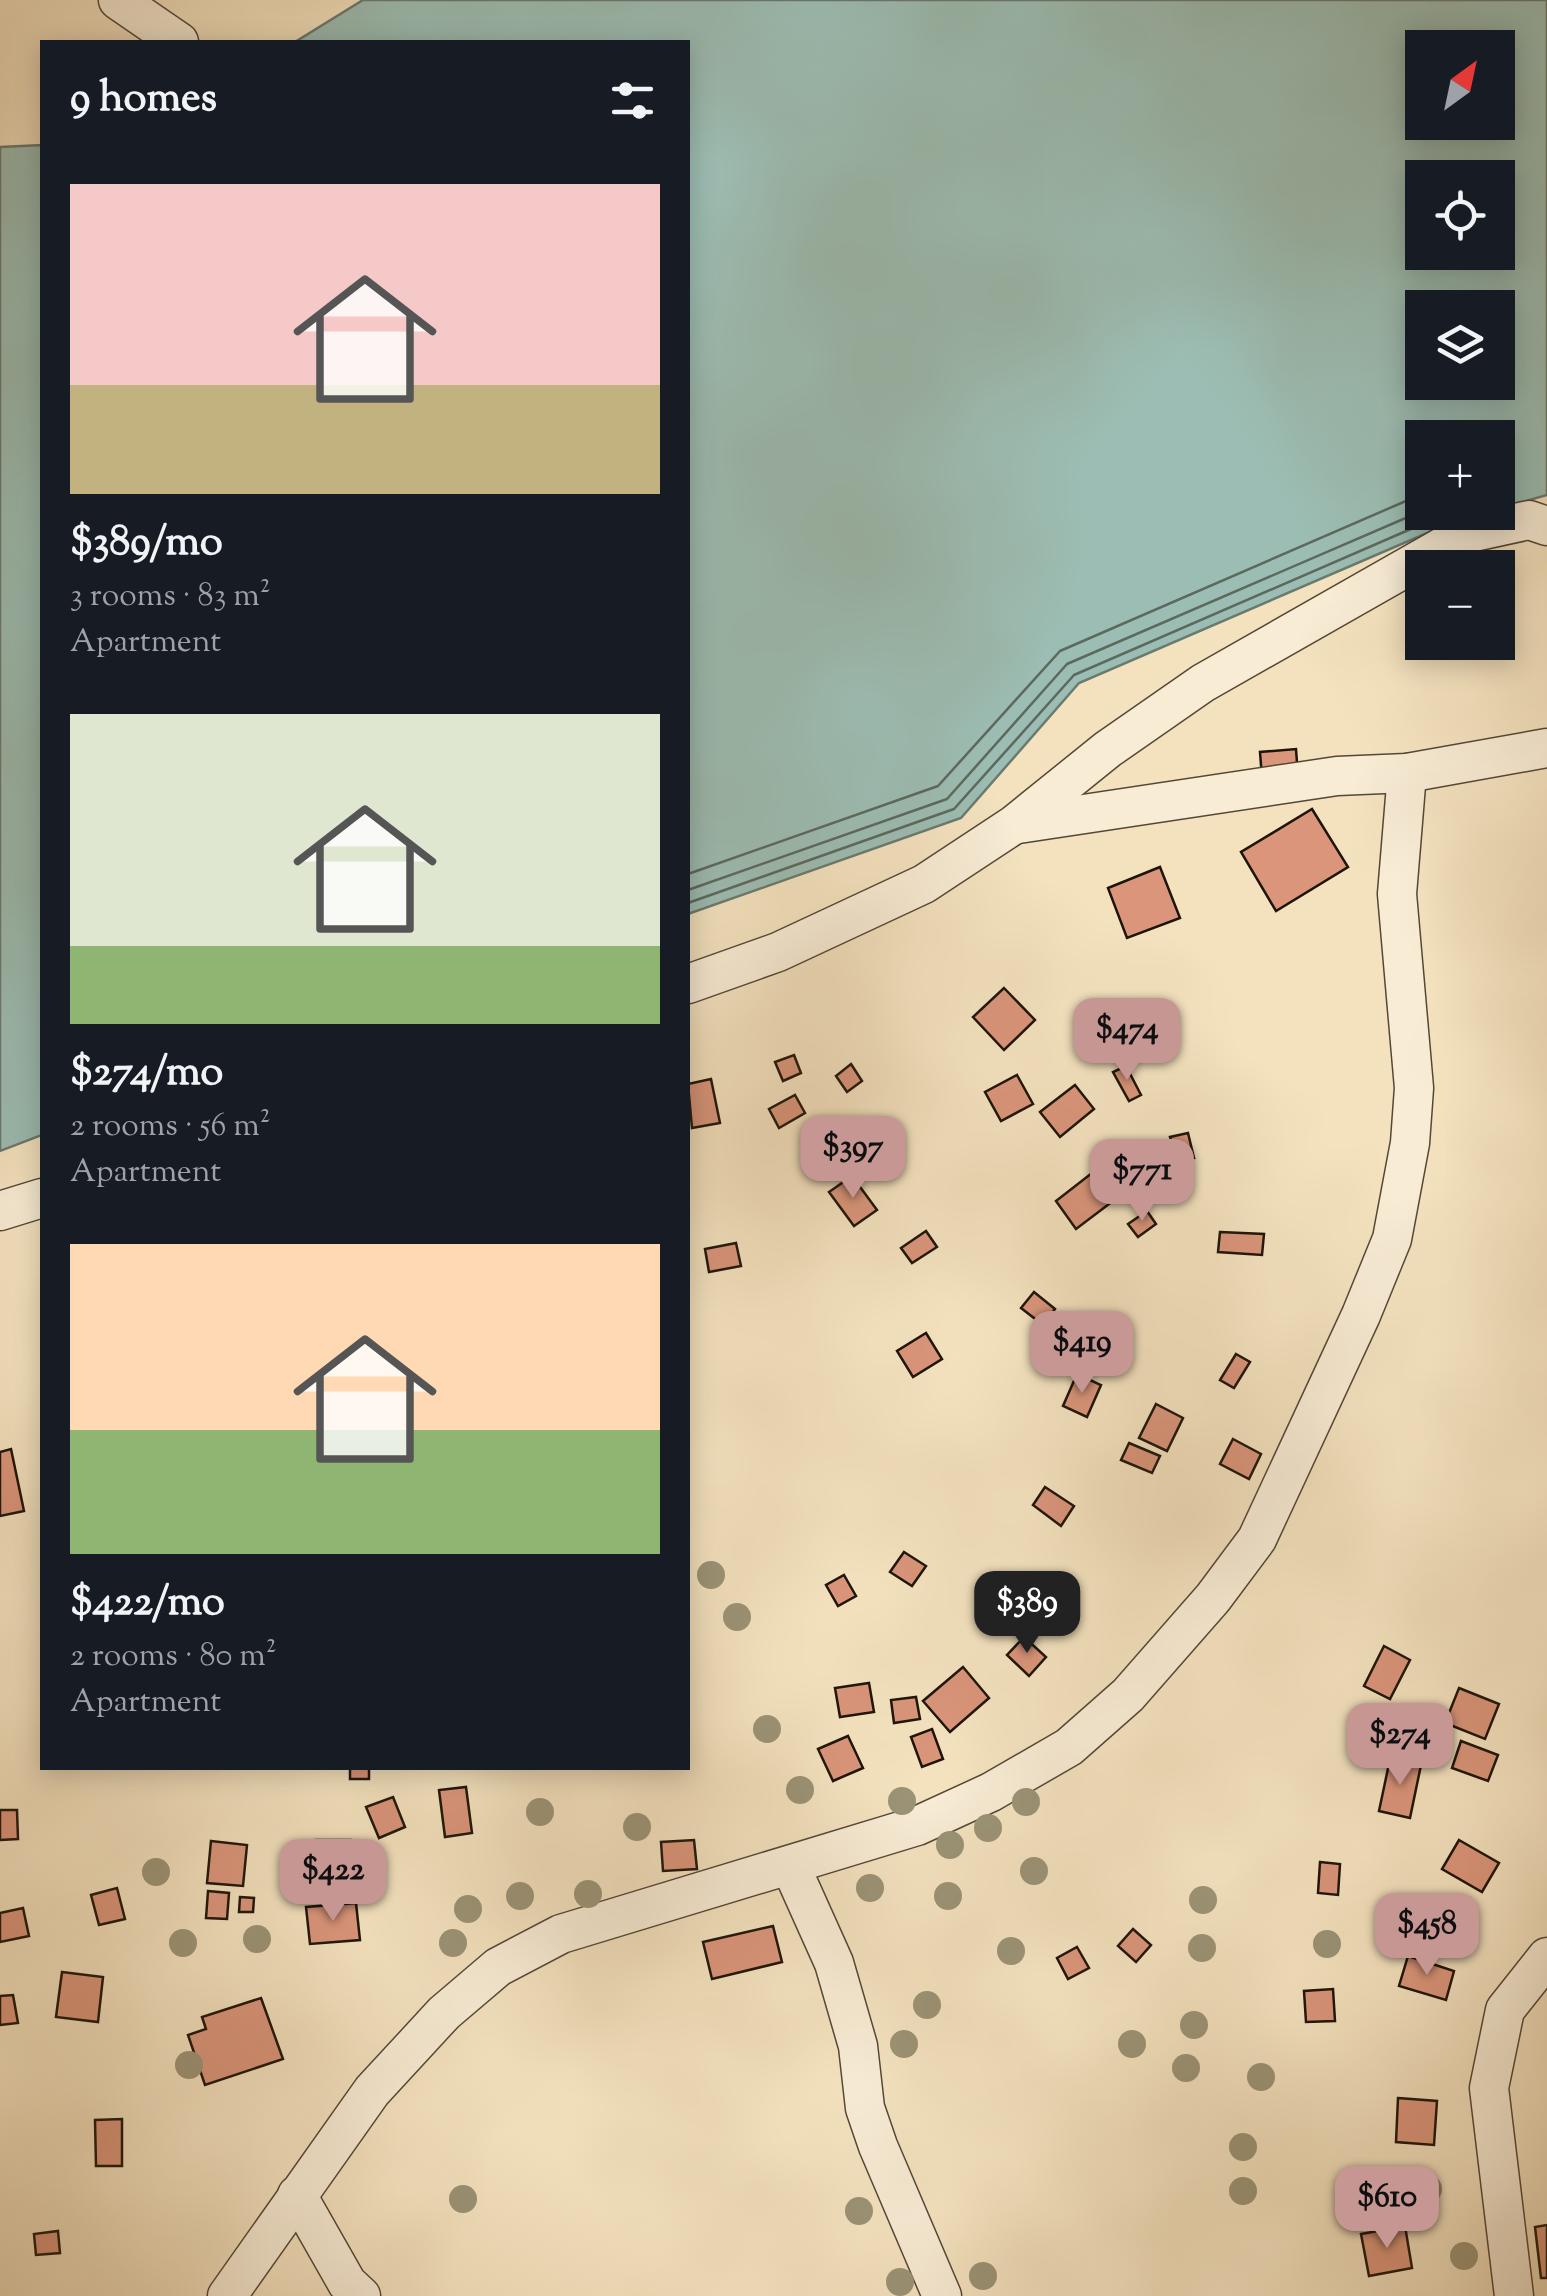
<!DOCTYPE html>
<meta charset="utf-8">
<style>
body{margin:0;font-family:"Sorts Mill Goudy",serif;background:#20242c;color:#f1f3f6;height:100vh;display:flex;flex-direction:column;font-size:38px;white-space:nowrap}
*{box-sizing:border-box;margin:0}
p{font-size:32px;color:#9ea1a6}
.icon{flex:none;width:55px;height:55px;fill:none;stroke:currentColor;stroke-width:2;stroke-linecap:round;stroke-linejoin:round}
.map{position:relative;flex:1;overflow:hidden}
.panel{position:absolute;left:40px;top:40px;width:650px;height:1730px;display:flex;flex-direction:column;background:#171b24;border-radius:0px;box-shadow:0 5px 25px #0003}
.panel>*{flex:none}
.needle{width:65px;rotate:33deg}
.buttons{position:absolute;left:1405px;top:30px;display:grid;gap:20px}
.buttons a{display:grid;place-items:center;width:110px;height:110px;border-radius:0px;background:#171b24;box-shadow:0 5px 25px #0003;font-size:50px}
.price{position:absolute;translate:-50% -85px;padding:0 22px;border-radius:20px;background:#c59692;color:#111;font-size:32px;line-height:65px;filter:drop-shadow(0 2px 5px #0008)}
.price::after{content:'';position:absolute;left:50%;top:60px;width:30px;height:22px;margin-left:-15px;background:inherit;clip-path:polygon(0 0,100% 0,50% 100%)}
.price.selected{background:#222;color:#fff}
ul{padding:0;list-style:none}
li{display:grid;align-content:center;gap:20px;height:530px;padding:0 30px}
li span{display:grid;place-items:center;height:310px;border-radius:0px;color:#555}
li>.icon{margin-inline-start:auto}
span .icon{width:180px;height:180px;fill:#fffc;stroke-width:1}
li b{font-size:42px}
h2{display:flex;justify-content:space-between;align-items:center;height:120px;padding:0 30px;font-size:42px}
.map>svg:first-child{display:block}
</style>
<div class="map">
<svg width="1547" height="2296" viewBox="0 0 1547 2296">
<rect width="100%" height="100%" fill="#f4e2bf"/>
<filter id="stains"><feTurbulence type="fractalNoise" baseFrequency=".002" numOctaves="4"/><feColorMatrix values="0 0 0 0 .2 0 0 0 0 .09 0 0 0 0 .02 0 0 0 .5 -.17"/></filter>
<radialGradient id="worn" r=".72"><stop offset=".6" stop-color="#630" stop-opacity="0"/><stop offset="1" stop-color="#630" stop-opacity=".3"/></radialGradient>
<g fill="#9cbdb3" stroke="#697a6f" stroke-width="2.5" fill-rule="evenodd">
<path d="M363 0H1547V495L1498 509V438H1422V512L1486 513 1455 521 1079 683 961 818 688 914V42H295ZM1422 48H1498V122H1422ZM1422 178H1498V252H1422ZM1422 308H1498V382H1422Z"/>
<path d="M42 145V1135L0 1151V147Z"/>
</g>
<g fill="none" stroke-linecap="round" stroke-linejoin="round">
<g stroke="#5c695e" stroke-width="2.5">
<path d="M688 874 938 786 1060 651 1422 494"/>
<path d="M688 890 947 799 1067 664 1422 511"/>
<path d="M688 903 954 809 1074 675 1450 512"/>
</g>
</g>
<g fill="#da957b" stroke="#1d150a" stroke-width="2.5">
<path d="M1296 749 1298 776 1262 778 1260 752Z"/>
<path d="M1312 809 1348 867 1276 911 1241 852Z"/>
<path d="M1160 867 1180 918 1127 938 1108 888Z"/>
<path d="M1004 988 1035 1020 1004 1050 973 1017Z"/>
<path d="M794 1055 801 1073 783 1081 775 1062Z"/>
<path d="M851 1064 862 1081 847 1092 836 1076Z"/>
<path d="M1126 1066 1141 1095 1129 1101 1113 1072Z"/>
<path d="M1017 1075 1033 1104 1001 1121 985 1092Z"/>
<path d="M711 1079 720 1123 692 1128 688 1084Z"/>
<path d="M1075 1085 1094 1109 1060 1137 1040 1112Z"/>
<path d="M795 1095 805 1113 779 1128 769 1109Z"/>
<path d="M1188 1133 1194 1158 1177 1161 1170 1137Z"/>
<path d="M1092 1173 1113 1201 1076 1229 1056 1201Z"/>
<path d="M852 1176 877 1210 854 1226 829 1192Z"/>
<path d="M1147 1211 1156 1224 1138 1237 1128 1224Z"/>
<path d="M926 1231 937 1247 912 1263 901 1248Z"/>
<path d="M1220 1232 1264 1234 1262 1255 1218 1252Z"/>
<path d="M736 1243 741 1266 709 1272 705 1249Z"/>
<path d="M1034 1292 1055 1309 1043 1325 1021 1308Z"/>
<path d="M926 1333 942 1359 913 1377 897 1351Z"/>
<path d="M1236 1354 1250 1362 1234 1388 1220 1380Z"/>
<path d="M1077 1374 1101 1385 1087 1417 1063 1406Z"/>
<path d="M1156 1404 1183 1418 1167 1451 1139 1438Z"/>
<path d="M1233 1439 1261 1454 1249 1479 1220 1464Z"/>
<path d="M1129 1443 1160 1456 1152 1473 1121 1460Z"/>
<path d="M11 1449 24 1511 0 1516V1452Z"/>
<path d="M1045 1487 1074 1506 1061 1526 1033 1505Z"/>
<path d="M904 1552 926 1566 912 1586 890 1572Z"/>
<path d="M844 1575 856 1596 838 1606 826 1585Z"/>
<path d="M1024 1637 1046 1657 1029 1676 1007 1655Z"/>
<path d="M1384 1646 1410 1660 1390 1699 1364 1686Z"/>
<path d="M963 1667 989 1698 950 1732 923 1701Z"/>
<path d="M869 1683 874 1712 840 1717 835 1688Z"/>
<path d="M1459 1688 1499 1704 1485 1739 1445 1723Z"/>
<path d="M916 1697 920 1719 894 1723 891 1700Z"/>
<path d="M932 1729 943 1759 922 1767 911 1737Z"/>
<path d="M848 1736 863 1768 833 1781 818 1749Z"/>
<path d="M1461 1741 1498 1755 1488 1781 1452 1768Z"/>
<path d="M1390 1759 1421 1765 1410 1818 1379 1811Z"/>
<rect x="350" y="1768" width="19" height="11"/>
<path d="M466 1787 472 1833 445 1837 439 1790Z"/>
<path d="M393 1797 405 1827 379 1838 366 1807Z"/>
<path d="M0 1810H17L18 1839 0 1840Z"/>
<rect x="316" y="1840" width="35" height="34"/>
<path d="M694 1840 697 1869 663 1871 661 1842Z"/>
<path d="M1459 1840 1499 1863 1482 1892 1442 1869Z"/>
<path d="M211 1841 247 1845 243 1886 207 1883Z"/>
<path d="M1320 1862 1340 1864 1338 1895 1318 1893Z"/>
<path d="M117 1888 125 1919 99 1925 91 1895Z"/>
<path d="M208 1891 229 1893 227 1919 206 1918Z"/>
<path d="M240 1897 254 1898 253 1912H239Z"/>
<path d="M356 1903 360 1940 310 1944 306 1907Z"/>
<path d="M23 1908 29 1936 0 1942V1913Z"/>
<path d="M773 1926 782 1962 712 1979 703 1942Z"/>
<path d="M1133 1929 1151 1945 1136 1962 1118 1946Z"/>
<path d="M1077 1947 1089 1968 1068 1979 1057 1958Z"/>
<path d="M1408 1956 1454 1971 1446 2000 1399 1986Z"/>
<path d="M62 1972 103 1977 98 2022 56 2017Z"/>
<path d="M1333 1989 1335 2021 1306 2022 1304 1991Z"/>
<path d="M13 1995 18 2023 0 2025V1996Z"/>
<path d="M261 1998 283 2059 205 2085 188 2035 206 2029 202 2017Z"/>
<path d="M1398 2098 1437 2101 1434 2145 1396 2142Z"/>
<path d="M122 2119V2166H96L95 2120Z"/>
<path d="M1547 2225V2278H1541L1535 2227Z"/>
<path d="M1405 2226 1412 2268 1369 2276 1361 2234Z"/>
<path d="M58 2231 60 2253 36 2255 34 2234Z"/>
</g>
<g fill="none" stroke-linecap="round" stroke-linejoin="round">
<g stroke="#534837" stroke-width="41">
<g id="street">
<path d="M118 0 179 42"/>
<path d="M1018 824 1337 776 1407 773 1547 748"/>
<path d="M688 984 778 952 924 884 1015 824 1108 749 1203 683 1465 534 1529 520 1547 526"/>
<path d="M0 1211 42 1198"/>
<path d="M790 1865 834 1963 858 2046 865 2108 878 2146 942 2296"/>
<path d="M297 2195 347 2283 361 2296"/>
<path d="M227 2296 372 2091 444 2013 498 1967 561 1934 917 1826 991 1792 1069 1747 1128 1695 1213 1598 1257 1539 1361 1315 1392 1239 1410 1143 1414 1088 1397 894 1407 773"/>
<path d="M1514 2296 1489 2088 1505 2010 1547 1957"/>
</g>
</g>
<use href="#street" stroke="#f8ecd5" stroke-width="38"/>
</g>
<g fill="#9b9376">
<circle cx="711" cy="1575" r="14"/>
<circle cx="737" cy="1617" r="14"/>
<circle cx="767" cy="1729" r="14"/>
<circle cx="800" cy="1790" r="14"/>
<circle cx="902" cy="1801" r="14"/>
<circle cx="1026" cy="1802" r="14"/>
<circle cx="540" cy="1812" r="14"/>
<circle cx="637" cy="1827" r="14"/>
<circle cx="988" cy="1828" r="14"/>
<circle cx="950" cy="1845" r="14"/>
<circle cx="1034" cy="1871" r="14"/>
<circle cx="156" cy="1872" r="14"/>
<circle cx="870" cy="1888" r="14"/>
<circle cx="588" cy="1894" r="14"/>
<circle cx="520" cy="1896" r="14"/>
<circle cx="948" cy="1896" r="14"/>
<circle cx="1203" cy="1900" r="14"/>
<circle cx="468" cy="1909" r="14"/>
<circle cx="257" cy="1939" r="14"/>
<circle cx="183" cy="1943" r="14"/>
<circle cx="453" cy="1943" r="14"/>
<circle cx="1327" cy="1944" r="14"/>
<circle cx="1202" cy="1948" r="14"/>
<circle cx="1011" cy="1951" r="14"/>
<circle cx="927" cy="2005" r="14"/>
<circle cx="1194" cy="2025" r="14"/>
<circle cx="904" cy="2044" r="14"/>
<circle cx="1132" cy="2044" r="14"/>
<circle cx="189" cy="2065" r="14"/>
<circle cx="1186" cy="2068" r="14"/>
<circle cx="1261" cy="2077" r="14"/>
<circle cx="1243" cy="2147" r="14"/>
<circle cx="1428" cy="2189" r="14"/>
<circle cx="1243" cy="2191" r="14"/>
<circle cx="463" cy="2199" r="14"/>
<circle cx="859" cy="2211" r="14"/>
<circle cx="1464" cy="2256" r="14"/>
<circle cx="983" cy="2276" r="14"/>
<circle cx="900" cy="2282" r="14"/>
</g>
<rect width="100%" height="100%" filter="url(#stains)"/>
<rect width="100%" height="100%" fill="url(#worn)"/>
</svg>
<div class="buttons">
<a><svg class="needle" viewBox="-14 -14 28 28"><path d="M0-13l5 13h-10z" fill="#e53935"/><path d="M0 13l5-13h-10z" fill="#9ea1a6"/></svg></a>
<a><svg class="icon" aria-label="locate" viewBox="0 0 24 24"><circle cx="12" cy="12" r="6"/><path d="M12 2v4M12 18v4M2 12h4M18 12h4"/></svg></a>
<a><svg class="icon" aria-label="layers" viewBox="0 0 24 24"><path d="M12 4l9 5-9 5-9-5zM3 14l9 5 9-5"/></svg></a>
<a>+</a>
<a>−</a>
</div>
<b class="price" style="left:1127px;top:1083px">$474</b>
<b class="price" style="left:853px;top:1201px">$397</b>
<b class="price" style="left:1142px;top:1224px">$771</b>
<b class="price" style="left:1082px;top:1396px">$419</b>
<b class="price selected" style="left:1027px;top:1656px">$389</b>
<b class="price" style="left:1400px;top:1788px">$274</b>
<b class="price" style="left:333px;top:1924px">$422</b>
<b class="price" style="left:1427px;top:1978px">$458</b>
<b class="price" style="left:1387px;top:2251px">$610</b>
<section class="panel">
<h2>9 homes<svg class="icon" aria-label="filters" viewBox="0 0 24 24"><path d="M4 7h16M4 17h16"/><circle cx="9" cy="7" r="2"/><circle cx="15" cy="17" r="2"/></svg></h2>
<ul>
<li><span style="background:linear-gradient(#f6c9c9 65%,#c2b280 0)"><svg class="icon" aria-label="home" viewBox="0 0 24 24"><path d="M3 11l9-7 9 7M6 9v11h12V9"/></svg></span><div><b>$389/mo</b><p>3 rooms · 83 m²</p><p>Apartment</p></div></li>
<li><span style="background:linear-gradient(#dfe7d0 75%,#8fb573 0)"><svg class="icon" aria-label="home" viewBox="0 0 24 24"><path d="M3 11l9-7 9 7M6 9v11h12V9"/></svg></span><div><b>$274/mo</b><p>2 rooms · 56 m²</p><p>Apartment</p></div></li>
<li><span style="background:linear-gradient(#ffd9b3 60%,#8fb573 0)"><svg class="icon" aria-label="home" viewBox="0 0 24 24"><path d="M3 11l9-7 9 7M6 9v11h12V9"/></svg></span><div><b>$422/mo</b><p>2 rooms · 80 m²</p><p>Apartment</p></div></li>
</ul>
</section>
</div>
